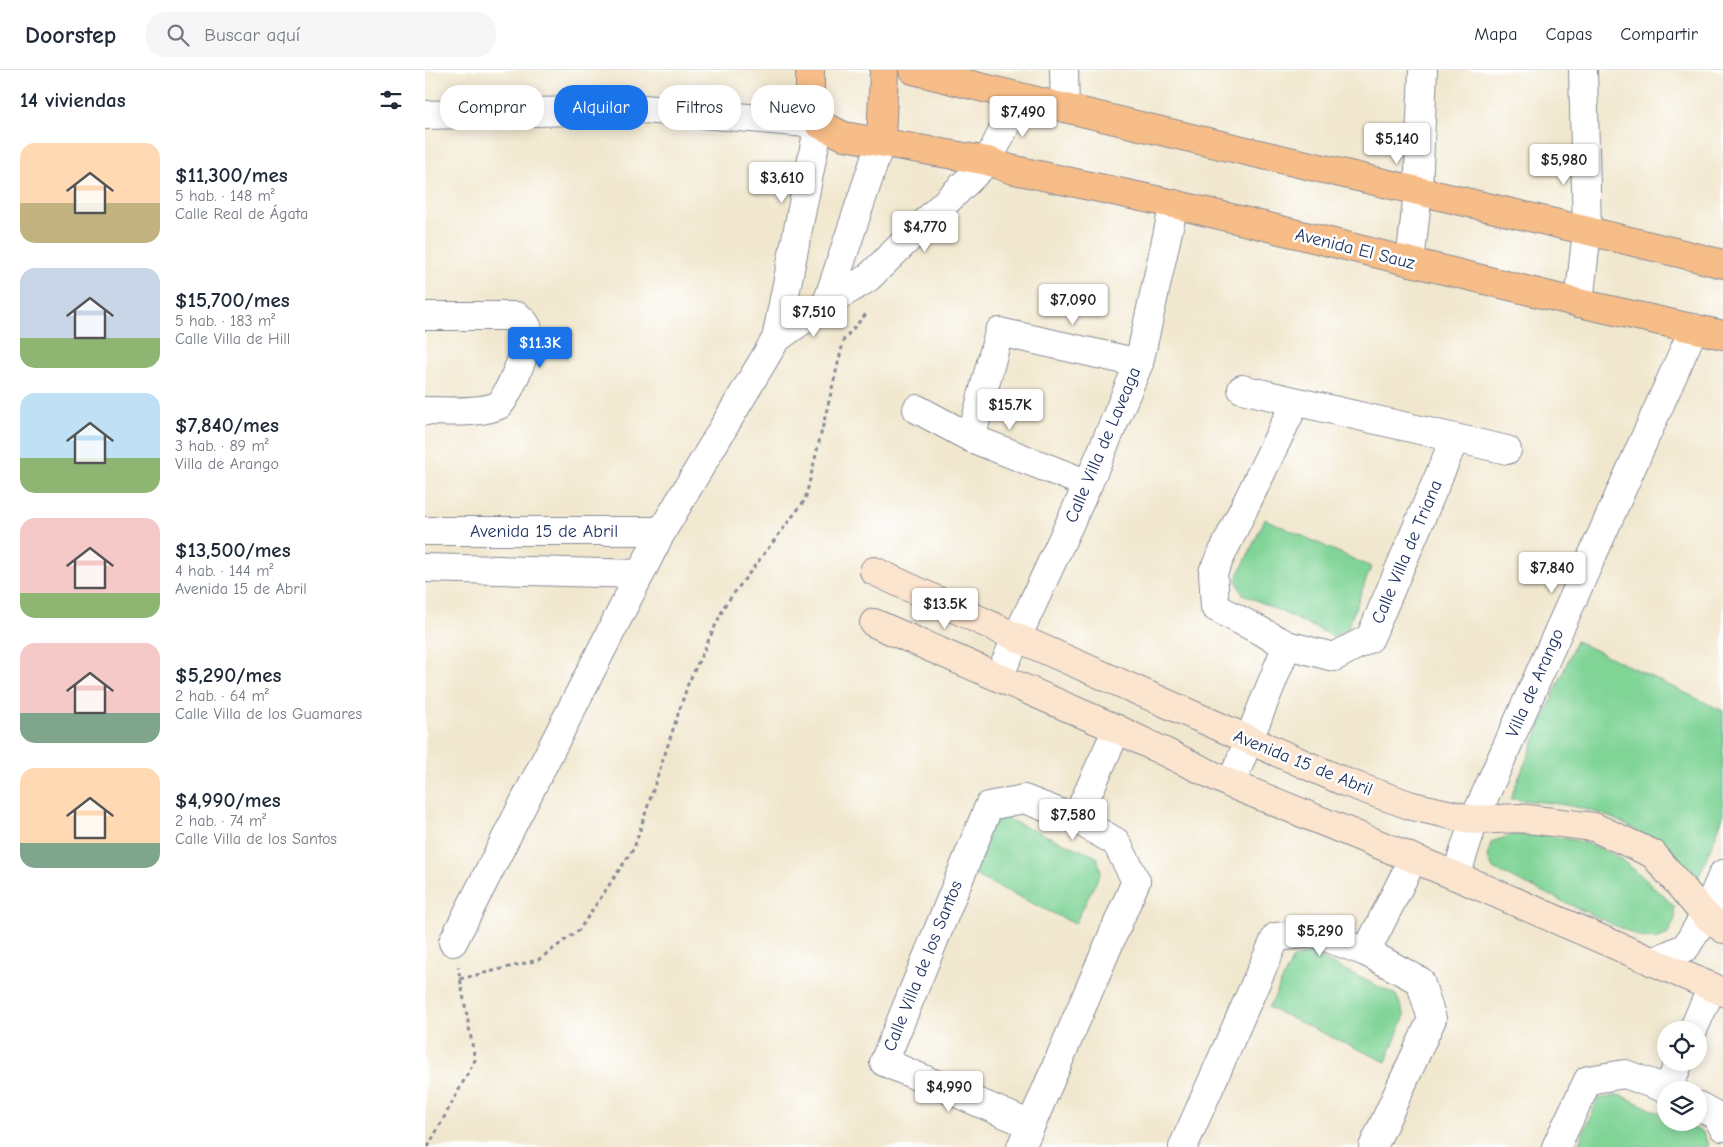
<!DOCTYPE html>
<html lang="es">
<meta charset="utf-8">
<style>
body{margin:0;font-family:"Comic Neue",sans-serif;background:#f6f6f7;color:#1f2937;height:100vh;display:flex;flex-direction:column;font-size:19px;white-space:nowrap}
*{box-sizing:border-box;margin:0}
p{font-size:16px;color:#747a83}
.icon{flex:none;width:28px;height:28px;fill:none;stroke:currentColor;stroke-width:2;stroke-linecap:round;stroke-linejoin:round}
.map{position:relative;flex:1;overflow:hidden}
.sheet{display:flex;flex-direction:column;background:#fff;width:425px}
.sheet>*{flex:none}
.guide{position:absolute;left:15px;top:15px;width:475px;height:45px;display:flex;gap:10px}
.buttons{position:absolute;left:1232px;top:951px;display:grid;gap:10px}
.buttons a{display:grid;place-items:center;width:50px;height:50px;border-radius:50%;background:#fff;box-shadow:0 2px 12px #0003;font-size:25px}
.price{position:absolute;translate:-50% -42px;padding:0 11px;border-radius:5px;background:#fff;color:#222;font-size:16px;line-height:32px;filter:drop-shadow(0 1px 2px #0008)}
.price::after{content:'';position:absolute;left:50%;top:30px;width:15px;height:11px;margin-left:-8px;background:inherit;clip-path:polygon(0 0,100% 0,50% 100%)}
.price.active{background:#1a73e8;color:#fff}
ul{padding:0;list-style:none}
li{display:flex;align-items:center;gap:15px;height:125px;padding:0 20px}
li span{display:grid;place-items:center;flex:none;width:140px;height:100px;border-radius:15px;color:#555}
li>.icon{margin-inline-start:auto}
span .icon{width:60px;height:60px;fill:#fffc;stroke-width:1}
li b{font-size:21px}
h2{display:flex;justify-content:space-between;align-items:center;height:60px;padding:0 20px;font-size:21px}
.tag{padding:0 18px;border-radius:20px;background:#fff;box-shadow:0 2px 12px #0003;font-size:18px;line-height:45px}
.tag.active{background:#1a73e8;color:#fff}
header{display:flex;align-items:center;gap:30px;box-sizing:border-box;height:70px;padding:0 25px;background:#fff;border-bottom:1px solid #e0e1e3}
header strong{font-size:24px}
nav{display:flex;gap:28px;margin-inline-start:auto;font-size:18px}
.search{width:350px;height:45px;background:#f6f6f7;display:flex;align-items:center;gap:12px;box-sizing:border-box;padding:0 18px;border-radius:20px;color:#747a83;font-size:19px}
main{display:flex;flex:1;min-height:0}
.map>svg:first-child{display:block}
</style>
<header>
<strong>Doorstep</strong>
<div class="search"><svg class="icon" aria-label="search" viewBox="0 0 24 24"><circle cx="10" cy="10" r="6"/><path d="M15 15l6 6"/></svg>Buscar aquí</div>
<nav><a>Mapa</a><a>Capas</a><a>Compartir</a></nav>
</header>
<main>
<section class="sheet">
<h2>14 viviendas<svg class="icon" aria-label="filters" viewBox="0 0 24 24"><path d="M4 7h16M4 17h16"/><circle cx="9" cy="7" r="2"/><circle cx="15" cy="17" r="2"/></svg></h2>
<ul>
<li><span style="background:linear-gradient(#ffd9b3 60%,#c2b280 0)"><svg class="icon" aria-label="home" viewBox="0 0 24 24"><path d="M3 11l9-7 9 7M6 9v11h12V9"/></svg></span><div><b>$11,300/mes</b><p>5 hab. · 148 m²</p><p>Calle Real de Ágata</p></div></li>
<li><span style="background:linear-gradient(#c9d6e8 70%,#8fb573 0)"><svg class="icon" aria-label="home" viewBox="0 0 24 24"><path d="M3 11l9-7 9 7M6 9v11h12V9"/></svg></span><div><b>$15,700/mes</b><p>5 hab. · 183 m²</p><p>Calle Villa de Hill</p></div></li>
<li><span style="background:linear-gradient(#bfe0f5 65%,#8fb573 0)"><svg class="icon" aria-label="home" viewBox="0 0 24 24"><path d="M3 11l9-7 9 7M6 9v11h12V9"/></svg></span><div><b>$7,840/mes</b><p>3 hab. · 89 m²</p><p>Villa de Arango</p></div></li>
<li><span style="background:linear-gradient(#f6c9c9 75%,#8fb573 0)"><svg class="icon" aria-label="home" viewBox="0 0 24 24"><path d="M3 11l9-7 9 7M6 9v11h12V9"/></svg></span><div><b>$13,500/mes</b><p>4 hab. · 144 m²</p><p>Avenida 15 de Abril</p></div></li>
<li><span style="background:linear-gradient(#f6c9c9 70%,#7fa58c 0)"><svg class="icon" aria-label="home" viewBox="0 0 24 24"><path d="M3 11l9-7 9 7M6 9v11h12V9"/></svg></span><div><b>$5,290/mes</b><p>2 hab. · 64 m²</p><p>Calle Villa de los Guamares</p></div></li>
<li><span style="background:linear-gradient(#ffd9b3 75%,#7fa58c 0)"><svg class="icon" aria-label="home" viewBox="0 0 24 24"><path d="M3 11l9-7 9 7M6 9v11h12V9"/></svg></span><div><b>$4,990/mes</b><p>2 hab. · 74 m²</p><p>Calle Villa de los Santos</p></div></li>
</ul>
</section>
<div class="map">
<svg width="1298" height="1077" viewBox="0 0 1298 1077">
<rect width="100%" height="100%" fill="#fff"/>
<filter id="ink" filterUnits="userSpaceOnUse"><feTurbulence type="fractalNoise" baseFrequency=".02" numOctaves="2"/><feDisplacementMap in="SourceGraphic" scale="10" xChannelSelector="R" yChannelSelector="G"/><feConvolveMatrix kernelMatrix="1 2 1 2 8 2 1 2 1" color-interpolation-filters="sRGB"/></filter>
<filter id="wash" filterUnits="userSpaceOnUse"><feTurbulence type="fractalNoise" baseFrequency=".0096" numOctaves="4" result="noise"/><feDisplacementMap in="SourceGraphic" scale="20" xChannelSelector="R" yChannelSelector="G"/><feGaussianBlur stdDeviation="1.12" result="paint"/><feColorMatrix in="noise" values="0 0 0 0 0 0 0 0 0 0 0 0 0 0 0 0 0 1.4 0 .05"/><feComposite in="paint" operator="in"/></filter>
<g filter="url(#wash)">
<rect width="100%" height="100%" fill="#f1e7ce"/>
<g fill="#80d496" stroke="#4e827a">
<path d="M840 449 946 497 922 560 908 566 818 524 811 510Z"/>
<path d="M1151 571 1298 641V747L1271 813C1258 800 1245 784 1230 773 1180 737 1144 734 1085 729Z"/>
<path d="M580 748 672 787 676 802 650 854 545 803 566 752Z"/>
<path d="M1114 764C1138 768 1166 771 1187 784 1210 798 1230 818 1249 836L1250 849 1243 864 1232 869 1215 867 1068 799 1063 788 1066 772 1087 765Z"/>
<path d="M885 883 971 925 980 945 961 992 844 938 868 888Z"/>
<path d="M1195 1025 1241 1046V1052L1256 1053 1278 1062 1284 1077H1152L1173 1029Z"/>
</g>
</g>
<g filter="url(#ink)">
<g fill="none" stroke-linecap="round" stroke-linejoin="round">
<g stroke="#868b96" stroke-width="30">
<g id="minor">
<path d="M639 0 640 38"/>
<path d="M0 45 219 39 394 54 351 269 237 461 28 872"/>
<path d="M563 91 594 28"/>
<path d="M985 192 993 122 998 0"/>
<path d="M1154 233 1162 160 1158 0"/>
<path d="M0 246H92C99 251 103 255 104 264 105 273 81 331 74 335 57 344 20 341 0 341"/>
<path d="M351 269 402 233 456 71"/>
<path d="M817 319 1082 380"/>
<path d="M870 333 788 502 790 537 862 575 909 587 945 568 1030 368"/>
<path d="M492 339 546 368 663 414"/>
<path d="M546 368 574 262 714 293"/>
<path d="M0 461H237"/>
<path d="M0 498 215 504"/>
<path d="M574 606 663 414 714 293 749 134"/>
<path d="M806 714 862 575"/>
<path d="M651 749 692 659"/>
<path d="M1031 806 1049 750 1269 258"/>
<path d="M941 882 988 789"/>
<path d="M1228 892 1261 877 1280 845 1298 804"/>
<path d="M1268 960 1287 917"/>
<path d="M1243 1019 1254 992"/>
<path d="M1274 1036 1292 1046 1298 1057"/>
<path d="M596 1077 606 1055 711 811 691 772 651 749 599 729 564 736 459 992 606 1055"/>
<path d="M758 1077 851 867 889 863 941 882 995 911 1007 949 948 1077"/>
<path d="M1131 1077 1163 1010 1200 1004 1244 1020"/>
</g>
</g>
<g stroke="#868b96" stroke-width="30">
<path id="tertiary" d="M402 233 443 208 563 91"/>
</g>
<g stroke="#868b96" stroke-width="30">
<g id="secondary">
<path d="M449 501 593 568 920 712 987 736 1049 750 1094 748 1169 757 1228 784 1280 845 1298 859"/>
<path d="M449 553 692 659 806 714 1031 806 1298 922"/>
</g>
</g>
<g stroke="#868b96" stroke-width="30">
<g id="primary">
<path d="M385 0V33L394 54 419 66 563 91 585 99 749 134 1154 233 1298 265"/>
<path d="M488 0C757 70 1029 126 1298 194"/>
<path d="M456 71 459 0"/>
</g>
</g>
<g stroke="#868b96" stroke-width="3" stroke-dasharray="4 4" stroke-linecap="butt">
<path d="M35 909 113 890 154 860 209 778 263 614 300 535 380 430 419 269 443 242"/>
<path d="M3 1077 50 990 33 897"/>
</g>
<use href="#minor" stroke="#fff" stroke-width="28"/>
<use href="#tertiary" stroke="#fff" stroke-width="28"/>
<use href="#secondary" stroke="#fce5cf" stroke-width="28"/>
<use href="#primary" stroke="#f7bd88" stroke-width="28"/>
</g>
</g>
<g text-anchor="middle" dominant-baseline="central" stroke-width="5" stroke-linejoin="round" paint-order="stroke">
<g font-size="18" fill="#1b2f5e" stroke="#fff">
<text transform="translate(930 179) rotate(14)">Avenida El Sauz</text>
<text transform="translate(678 375) rotate(-67)">Calle Villa de Laveaga</text>
<text x="119" y="461">Avenida 15 de Abril</text>
<text transform="translate(982 482) rotate(-67)">Calle Villa de Triana</text>
<text transform="translate(1110 613) rotate(-66)">Villa de Arango</text>
<text transform="translate(878 693) rotate(22)">Avenida 15 de Abril</text>
<text transform="translate(498 896) rotate(-68)">Calle Villa de los Santos</text>
</g>
</g>
</svg>
<div class="buttons">
<a><svg class="icon" aria-label="locate" viewBox="0 0 24 24"><circle cx="12" cy="12" r="6"/><path d="M12 2v4M12 18v4M2 12h4M18 12h4"/></svg></a>
<a><svg class="icon" aria-label="layers" viewBox="0 0 24 24"><path d="M12 4l9 5-9 5-9-5zM3 14l9 5 9-5"/></svg></a>
</div>
<b class="price" style="left:598px;top:68px">$7,490</b>
<b class="price" style="left:972px;top:95px">$5,140</b>
<b class="price" style="left:1139px;top:116px">$5,980</b>
<b class="price" style="left:357px;top:134px">$3,610</b>
<b class="price" style="left:500px;top:183px">$4,770</b>
<b class="price" style="left:648px;top:256px">$7,090</b>
<b class="price" style="left:389px;top:268px">$7,510</b>
<b class="price active" style="left:115px;top:299px">$11.3K</b>
<b class="price" style="left:585px;top:361px">$15.7K</b>
<b class="price" style="left:1127px;top:524px">$7,840</b>
<b class="price" style="left:520px;top:560px">$13.5K</b>
<b class="price" style="left:648px;top:771px">$7,580</b>
<b class="price" style="left:895px;top:887px">$5,290</b>
<b class="price" style="left:524px;top:1043px">$4,990</b>
<div class="guide">
<a class="tag">Comprar</a>
<a class="tag active">Alquilar</a>
<a class="tag">Filtros</a>
<a class="tag">Nuevo</a>
</div>
</div>
</main>
